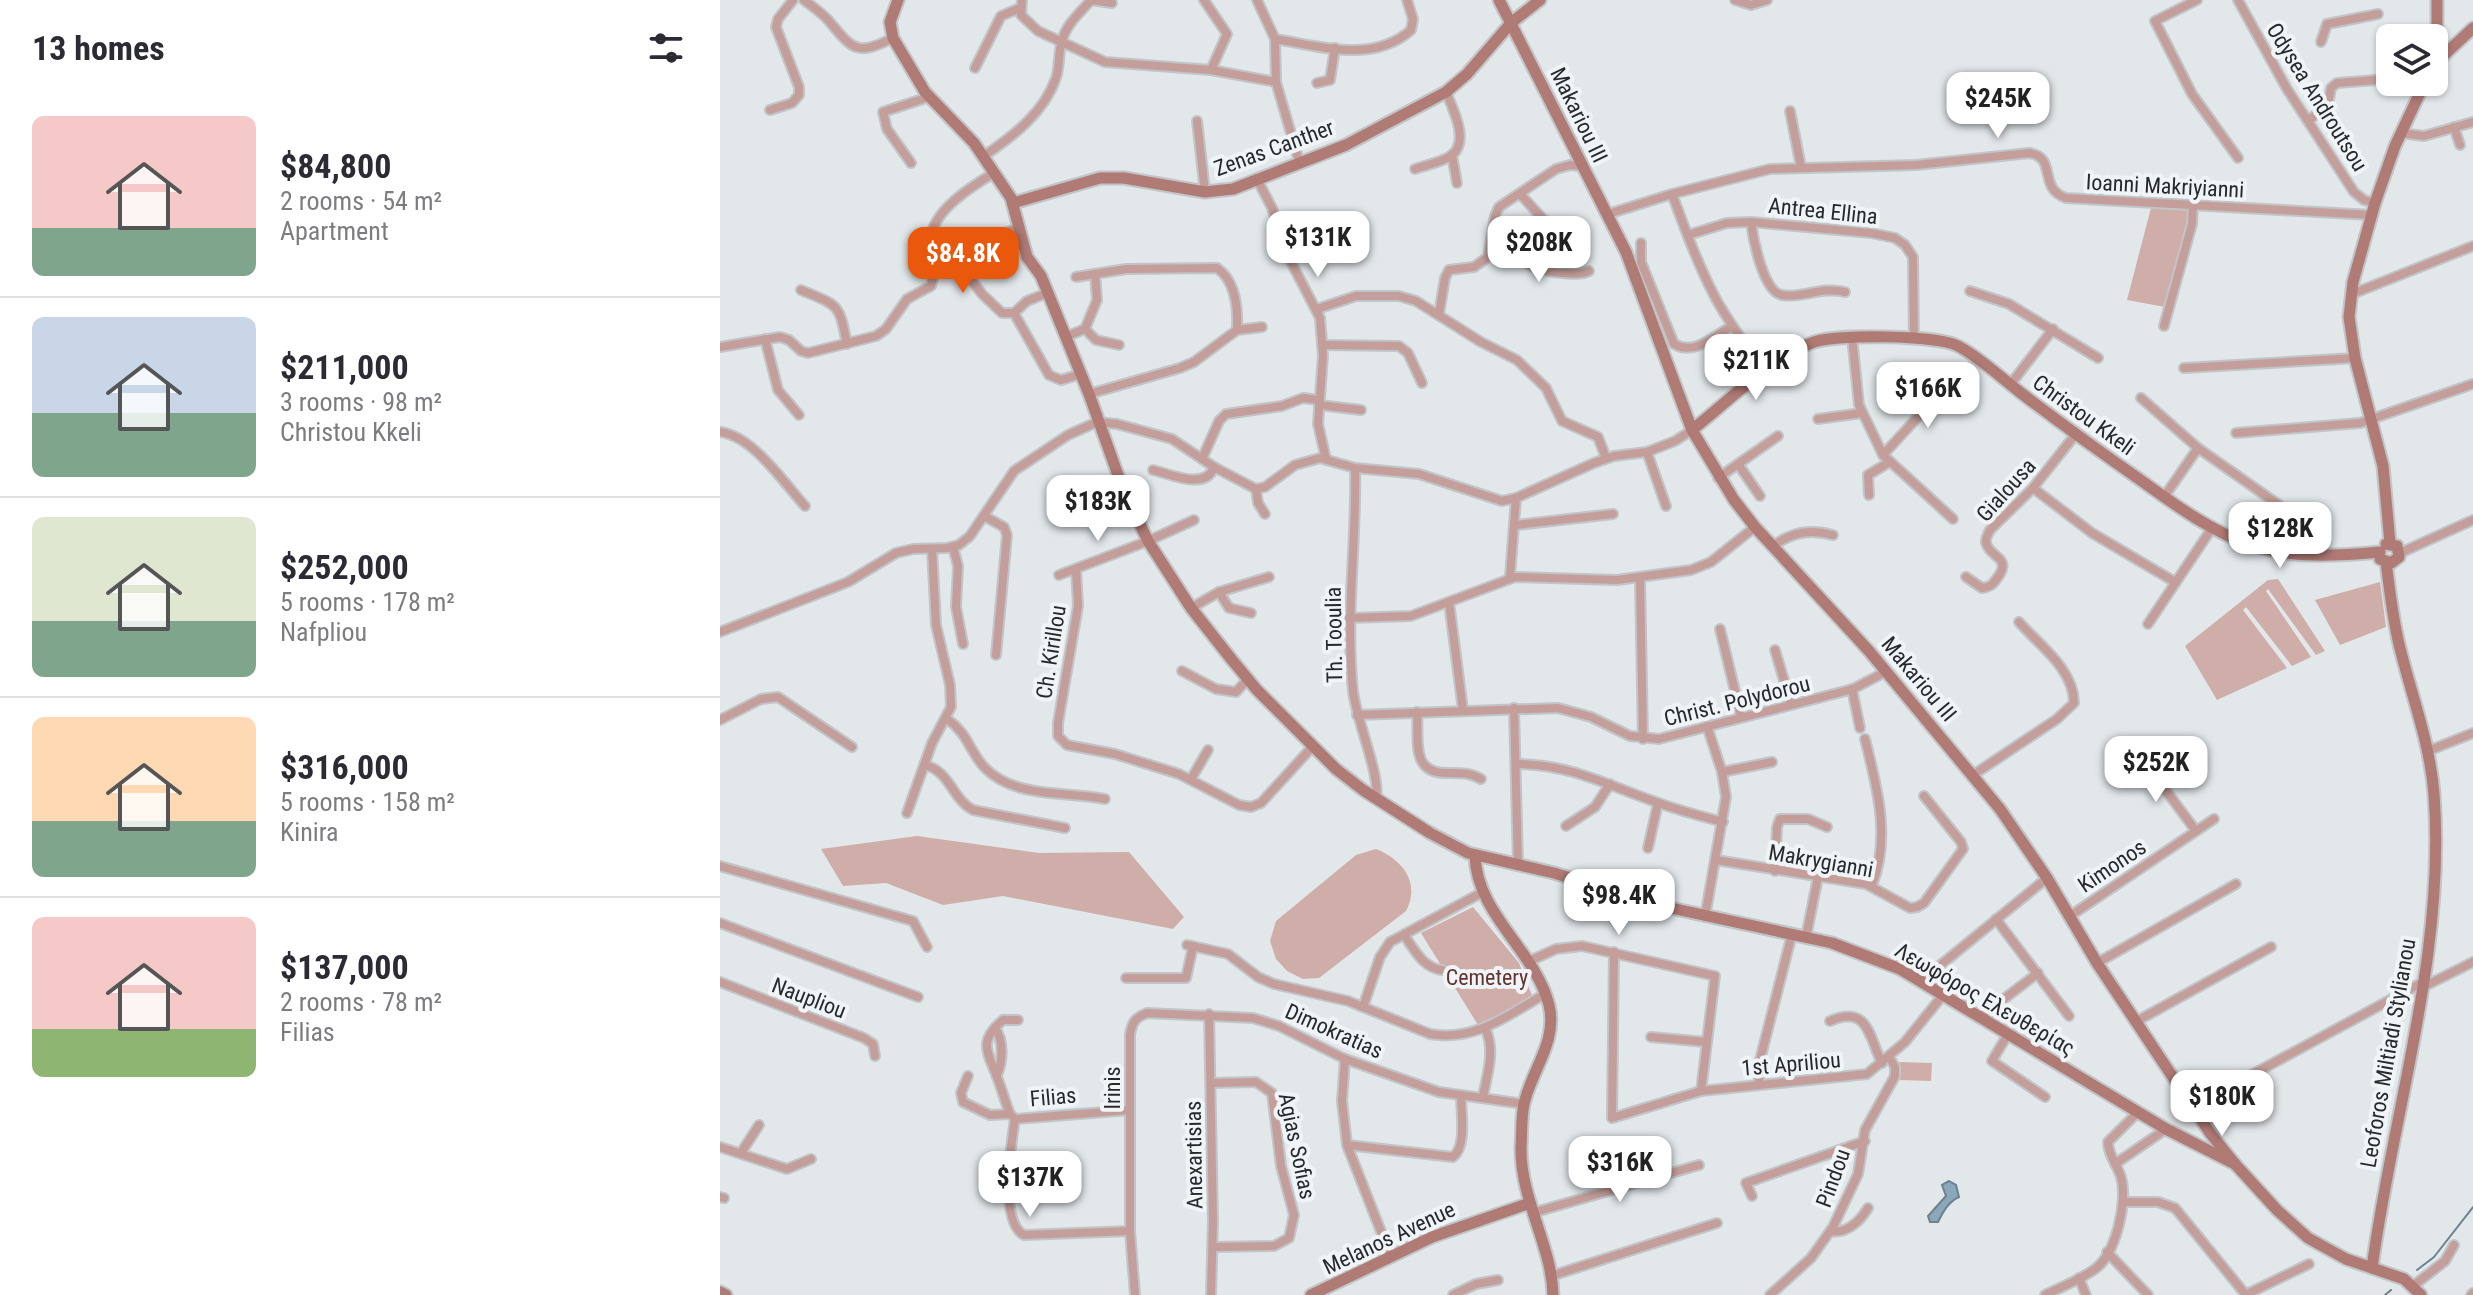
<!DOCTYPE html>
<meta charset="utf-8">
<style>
body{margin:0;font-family:"Roboto Condensed",sans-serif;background:#f7f7f7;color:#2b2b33;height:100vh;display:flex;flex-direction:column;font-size:30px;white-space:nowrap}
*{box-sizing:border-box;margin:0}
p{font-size:26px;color:#7c7c81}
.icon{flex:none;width:44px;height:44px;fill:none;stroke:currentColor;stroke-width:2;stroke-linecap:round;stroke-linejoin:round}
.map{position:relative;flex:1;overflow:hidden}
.panel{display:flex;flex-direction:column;background:#fff;width:720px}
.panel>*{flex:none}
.tools{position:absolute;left:1656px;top:24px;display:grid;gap:16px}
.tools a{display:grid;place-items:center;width:72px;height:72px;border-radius:12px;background:#fff;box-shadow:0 2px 6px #0004;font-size:40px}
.price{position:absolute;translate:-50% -68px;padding:0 18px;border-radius:16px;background:#fff;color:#222;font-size:26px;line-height:52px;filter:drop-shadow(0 2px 4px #0008)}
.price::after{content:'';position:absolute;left:50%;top:48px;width:24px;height:18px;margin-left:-12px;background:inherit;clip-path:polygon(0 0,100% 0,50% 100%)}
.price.on{background:#ea580c;color:#fff}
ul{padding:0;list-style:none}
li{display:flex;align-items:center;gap:24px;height:200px;padding:0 32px}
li+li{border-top:2px solid #e1e1e2}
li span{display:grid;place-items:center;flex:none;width:224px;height:160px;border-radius:12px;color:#555}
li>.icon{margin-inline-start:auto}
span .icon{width:96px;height:96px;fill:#fffc;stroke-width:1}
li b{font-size:34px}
h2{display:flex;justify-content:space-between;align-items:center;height:96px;padding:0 32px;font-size:34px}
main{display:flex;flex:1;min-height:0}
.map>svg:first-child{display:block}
</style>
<main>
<section class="panel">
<h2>13 homes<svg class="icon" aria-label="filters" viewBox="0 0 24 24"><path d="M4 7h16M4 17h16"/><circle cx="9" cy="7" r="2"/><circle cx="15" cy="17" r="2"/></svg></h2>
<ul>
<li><span style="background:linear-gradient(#f6c9c9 70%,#7fa58c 0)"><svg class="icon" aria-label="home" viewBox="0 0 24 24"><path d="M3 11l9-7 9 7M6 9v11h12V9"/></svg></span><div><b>$84,800</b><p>2 rooms · 54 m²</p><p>Apartment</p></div></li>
<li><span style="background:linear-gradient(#c9d6e8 60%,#7fa58c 0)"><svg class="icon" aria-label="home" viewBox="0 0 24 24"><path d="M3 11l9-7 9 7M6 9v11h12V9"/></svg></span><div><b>$211,000</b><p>3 rooms · 98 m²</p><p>Christou Kkeli</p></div></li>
<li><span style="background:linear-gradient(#dfe7d0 65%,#7fa58c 0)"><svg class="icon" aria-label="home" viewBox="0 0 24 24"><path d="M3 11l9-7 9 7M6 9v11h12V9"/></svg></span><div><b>$252,000</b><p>5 rooms · 178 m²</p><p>Nafpliou</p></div></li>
<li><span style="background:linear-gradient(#ffd9b3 65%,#7fa58c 0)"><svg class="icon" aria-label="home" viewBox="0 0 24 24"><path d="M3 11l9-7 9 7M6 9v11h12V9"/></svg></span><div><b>$316,000</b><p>5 rooms · 158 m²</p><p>Kinira</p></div></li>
<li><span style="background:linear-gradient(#f6c9c9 70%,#8fb573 0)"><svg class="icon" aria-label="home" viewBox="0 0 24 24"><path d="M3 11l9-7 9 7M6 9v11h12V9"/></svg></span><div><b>$137,000</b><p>2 rooms · 78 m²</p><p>Filias</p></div></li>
</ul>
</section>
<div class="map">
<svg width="1753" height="1295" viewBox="0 0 1753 1295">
<rect width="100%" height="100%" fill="#e2e7ea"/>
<g fill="#cfaeaa">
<path d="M1431 208 1470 210 1445 307 1407 300Z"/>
<path d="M1558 579 1605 651 1596 655 1548 589 1546 591 1591 657 1572 666 1526 607 1523 610 1567 668 1497 700 1465 646 1548 580Z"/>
<path d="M1660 582 1666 627 1620 645 1595 600Z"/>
<path d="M197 836 319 853 409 852 464 917 453 929 283 896 223 905 166 883 123 886 101 849Z"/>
<path d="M656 849C682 859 701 883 686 911L599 978 583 979 567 971 556 959 550 941 556 921 636 855Z"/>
<path d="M753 907 799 963 813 998 758 1025 701 933Z"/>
<path d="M1179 1062 1212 1063 1211 1081 1179 1080Z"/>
</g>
<path fill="#8ba7ba" stroke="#6d818f" stroke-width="2" d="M1229 1181 1236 1185 1239 1197C1228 1202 1223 1212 1218 1222H1210L1208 1216 1226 1196 1222 1185Z"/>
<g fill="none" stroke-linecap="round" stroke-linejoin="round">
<g stroke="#6d818f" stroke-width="2">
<path d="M1697 1270 1714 1257 1753 1207"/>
<path d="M1665 1295 1671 1290"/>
</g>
<g stroke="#c1c5c8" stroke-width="12">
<g id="street">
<path d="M84 0C93 7 102 13 109 21 133 50 137 56 173 38"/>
<path d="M302 0 301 15 318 31 385 62 491 70 556 82"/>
<path d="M371 0 392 3"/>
<path d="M484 0 507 34 491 70"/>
<path d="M537 0 555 39 556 82 579 161"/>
<path d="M1015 0 1031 5 1047 0"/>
<path d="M1477 0 1435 21 1472 94 1518 158"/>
<path d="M1518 0 1567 89 1634 192 1644 200 1655 203"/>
<path d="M555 39C599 46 653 64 691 30L693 19 687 0"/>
<path d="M1601 42 1607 24 1658 14"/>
<path d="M255 68 281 16 300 8"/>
<path d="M597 83 610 80 615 48"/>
<path d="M50 110 72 103 79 95V87L56 27 58 19 73 0"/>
<path d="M1070 111 1081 167"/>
<path d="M1589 120 1608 105 1611 88 1617 83 1669 79"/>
<path d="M477 121 485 192"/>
<path d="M1734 127 1740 145"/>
<path d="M1681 133 1704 136 1753 122"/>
<path d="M732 155 737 183"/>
<path d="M264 156C293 136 324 113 336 78 340 66 338 53 342 41 346 24 361 12 371 0"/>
<path d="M191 163 167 129 163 112 209 97"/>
<path d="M695 169C705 165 724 162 732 155 750 141 732 107 726 92"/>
<path d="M537 179 552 208 570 260 600 318 603 356 598 424 606 459"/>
<path d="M952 194C965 229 978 265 996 299 1010 325 1028 348 1046 372"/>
<path d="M801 195 823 219 833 225"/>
<path d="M888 214 952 194 1050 169 1196 165 1309 153C1338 157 1317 188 1346 198L1651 215"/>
<path d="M1031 222C1033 238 1043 292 1062 295 1082 299 1101 286 1125 292"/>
<path d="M968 235 1007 223 1031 222 1151 233 1175 238 1185 245 1193 257 1194 339"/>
<path d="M772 239 802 242C803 247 802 257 805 261 812 272 859 277 869 271"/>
<path d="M921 243V262L954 344C975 356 994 336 1012 326"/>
<path d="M235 258 262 294 282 313H294L307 301 327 293"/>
<path d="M213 266 299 227"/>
<path d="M356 277 406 269 497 268C516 281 518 310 517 330"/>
<path d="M81 290C119 306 119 303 127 344"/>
<path d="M1250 291 1289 304 1378 358"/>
<path d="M1632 294 1753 246"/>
<path d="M597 309 636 296H679L696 301 761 342 797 360 826 388 842 421 878 437 886 458"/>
<path d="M294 313 329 375 341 380 361 374"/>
<path d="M719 314 725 278 729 270 754 267 768 257 775 216 779 207 836 169 850 165 861 166"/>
<path d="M1444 326 1472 224 1473 206"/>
<path d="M365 329 377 300 375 274"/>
<path d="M345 337 365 329 376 340 399 345"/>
<path d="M1132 337 1139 405 1163 455 1233 519"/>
<path d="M45 339 58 390 79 415"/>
<path d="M603 345 679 346 688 353 702 383"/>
<path d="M0 347 60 337 69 340 81 351 88 353 156 336 166 329 187 299 211 286C216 272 211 257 211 241 210 212 252 186 274 173"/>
<path d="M1464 368 1635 358"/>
<path d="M1290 385 1333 329"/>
<path d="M369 394 460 368 474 362 517 330 542 327"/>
<path d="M1421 398 1478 448 1559 505 1554 513"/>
<path d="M599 405 641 410"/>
<path d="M1098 419 1142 413"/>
<path d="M0 432C33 436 63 482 85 506"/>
<path d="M1516 433 1640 423 1753 384"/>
<path d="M927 452 946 506"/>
<path d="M1163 455 1229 383"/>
<path d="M482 459 499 421 506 414 562 406 583 398 599 400"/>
<path d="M1018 464 1040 496"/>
<path d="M635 468C637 544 625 614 633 691 636 719 661 777 656 798"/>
<path d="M433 470C450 474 486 491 494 467"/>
<path d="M998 478 1058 436"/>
<path d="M1313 488 1372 533 1455 582"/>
<path d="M536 489 538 503 545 514"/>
<path d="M1149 495 1148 475 1168 463"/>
<path d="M1444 497 1478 448"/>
<path d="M264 516 284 527 287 535 276 655"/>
<path d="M796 525 893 514"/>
<path d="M1053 546C1072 532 1090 529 1113 535"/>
<path d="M233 547 238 566 236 607 243 644"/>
<path d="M1680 553 1753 520"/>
<path d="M356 569 358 606 338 723V736L347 745 395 754 459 774 519 805 531 807 541 803 593 746"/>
<path d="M339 575 428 541 474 520"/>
<path d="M790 577 796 498"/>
<path d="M1246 577 1262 588C1271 587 1273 584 1278 577 1292 557 1270 558 1266 543 1265 539 1268 534 1270 530L1313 488 1355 435"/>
<path d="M920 578 923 739"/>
<path d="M499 592 549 577"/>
<path d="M729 602 743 710"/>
<path d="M471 608 499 592 509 608 531 613"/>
<path d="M629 618 691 616 795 577 897 580 971 570 991 562 1035 527"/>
<path d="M1428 624 1492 528"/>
<path d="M1000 629 1021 716"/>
<path d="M0 632 128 582 176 553 193 549 227 548 239 545 250 536 294 471 348 435 377 422 397 424 452 439 494 467 536 489 545 487 575 465 600 458 635 468 699 474 782 501 796 498 874 463 894 456 927 452 955 441 972 430"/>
<path d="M1055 650 1071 704"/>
<path d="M462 671 496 689 516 692 528 679"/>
<path d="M1132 689 1140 728"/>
<path d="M794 708 798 865"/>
<path d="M697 712C699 742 690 775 730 773 742 773 751 773 761 779"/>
<path d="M637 715 838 708 871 717 910 736 939 739 1133 689 1167 671"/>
<path d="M227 719C248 733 249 751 265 768 296 799 346 791 385 799"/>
<path d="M0 720 41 699 58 697 132 747"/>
<path d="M1145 739C1157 787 1171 838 1152 885"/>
<path d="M1708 751 1753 733"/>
<path d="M1421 757 1476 831"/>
<path d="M796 764C850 764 887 785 936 802 957 810 980 816 1003 822"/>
<path d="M205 765C230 771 232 799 253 810L345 828"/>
<path d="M1002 772 1052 762"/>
<path d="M1253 775 1337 719 1354 703C1354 669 1319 645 1299 622"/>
<path d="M471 779 488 750"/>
<path d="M187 813 212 743 231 707 230 685 216 625 212 549"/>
<path d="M846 826 875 807 890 784"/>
<path d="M928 848 938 803"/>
<path d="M996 860 1146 884 1190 908 1197 907 1204 903 1243 849 1241 842 1204 796"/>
<path d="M0 866 193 921 207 947"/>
<path d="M1055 871 1057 827 1060 819H1088L1107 827"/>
<path d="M1350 916 1494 819"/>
<path d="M985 917 1006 797 1002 772 987 726"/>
<path d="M1276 919 1349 1016"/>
<path d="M0 923 198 997"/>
<path d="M684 935C694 949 703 968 722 970"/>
<path d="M1086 937 1098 877"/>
<path d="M467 945 508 954 538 977 554 984 628 1001 710 1034C755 1042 788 1015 825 994"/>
<path d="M894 952 892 1118 981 1091 1147 1074 1185 1042 1223 995"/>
<path d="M807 962 836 949 862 946 995 976 981 1091"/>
<path d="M1377 963 1516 884"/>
<path d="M406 978H466L473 946"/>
<path d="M1201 981 1327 878"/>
<path d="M0 982 144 1038 153 1044 155 1056"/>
<path d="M1705 986 1753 962"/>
<path d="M643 1007 660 957 670 942 761 893"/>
<path d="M489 1014 493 1221 491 1295"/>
<path d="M1260 1017 1318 973"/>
<path d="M1110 1021C1149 1004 1149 1038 1162 1063"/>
<path d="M1417 1021 1551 947"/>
<path d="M275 1028C284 1041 283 1061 277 1075"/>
<path d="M1288 1034 1272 1061 1325 1097"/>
<path d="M931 1037 986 1042"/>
<path d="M625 1059 622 1101 627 1145 671 1257"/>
<path d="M248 1076 241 1093 243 1102 270 1115 290 1114"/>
<path d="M491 1083 536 1082 552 1093 561 1166 574 1215 569 1238 554 1246 493 1247"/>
<path d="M1039 1083 1040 1060 1072 934"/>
<path d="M763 1097C767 1074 776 1050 765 1028"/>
<path d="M1474 1106 1705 981"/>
<path d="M295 1119C291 1144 279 1222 304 1235L410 1231"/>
<path d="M295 1119 290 1114C285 1102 282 1089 277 1077 267 1051 258 1041 283 1020H298"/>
<path d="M295 1119 410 1110"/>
<path d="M627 1145 733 1157C747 1145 741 1114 741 1096"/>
<path d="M0 1147 67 1169 91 1159"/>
<path d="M21 1153 39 1125"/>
<path d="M1395 1164 1446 1129"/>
<path d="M1032 1196 1026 1183 1145 1141"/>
<path d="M0 1197 4 1198"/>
<path d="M1404 1202H1438L1455 1208 1526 1295"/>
<path d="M812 1213 979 1165"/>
<path d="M1111 1231C1127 1234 1140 1221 1148 1208"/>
<path d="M1387 1252 1428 1295"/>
<path d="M831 1276 997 1223"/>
<path d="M1359 1278 1366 1295"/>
<path d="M1693 1286 1725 1261 1734 1245"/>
<path d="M415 1295 410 1231V1035C412 1022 415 1018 427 1013L533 1018 559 1026 625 1059 719 1092 804 1104"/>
<path d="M733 1295 756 1284 778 1280"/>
<path d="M1050 1295 1091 1258 1113 1227 1138 1174 1145 1130 1175 1076V1067L1169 1057"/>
<path d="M1325 1295C1341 1287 1360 1280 1375 1269 1396 1254 1408 1201 1401 1177 1397 1164 1388 1155 1388 1142L1418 1112"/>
<path d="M1525 1295 1589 1264"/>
<path d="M1751 1295 1753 1293"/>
</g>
</g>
<g stroke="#c1c5c8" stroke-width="15">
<g id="secondary">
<path d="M178 0 170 22 173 38 205 92 254 143 291 198 307 257 321 276 369 394 403 489 428 541 471 608 512 660 537 690 616 769 643 790 710 833 748 853 834 873 937 905 1112 943 1180 969 1446 1129 1515 1164"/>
<path d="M779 0 906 252 972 430 1014 500 1035 527 1149 651 1280 809 1327 878 1377 963 1490 1133 1515 1164 1557 1210 1588 1238 1626 1259 1684 1279 1701 1295"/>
<path d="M1717 0V36L1724 55"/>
<path d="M1714 68 1724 55 1753 28"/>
<path d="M293 203 380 178H404L485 192 513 189 626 145 726 92 747 74 791 23 820 0"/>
<path d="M972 430C1006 403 1054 356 1094 342 1116 334 1218 335 1238 346 1261 358 1281 378 1301 393 1340 423 1379 451 1419 479 1454 504 1487 529 1528 544 1572 559 1615 556 1660 552"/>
<path d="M1670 543 1663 466 1635 358 1629 317 1633 282 1655 203 1675 146 1705 82"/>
<path d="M1660 559 1671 563 1679 557 1677 546 1666 544"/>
<path d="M755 855C756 914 815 950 829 1005 838 1042 811 1071 804 1104 801 1117 802 1134 801 1147 800 1199 832 1246 833 1295"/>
<path d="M1652 1268C1673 1110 1726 955 1714 794 1710 744 1693 700 1681 652 1673 623 1670 592 1666 562"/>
<path d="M0 1292 6 1295"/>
<path d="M591 1295 712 1237 810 1203"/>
</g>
</g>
<use href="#street" stroke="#c49e9a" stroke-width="8"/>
<use href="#secondary" stroke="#b07a75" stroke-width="11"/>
</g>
<g text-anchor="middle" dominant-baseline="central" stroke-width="8" stroke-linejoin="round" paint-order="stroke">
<g font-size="22" fill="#28292b" stroke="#eff4f7">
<text transform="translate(1597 97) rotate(58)">Odysea Androutsou</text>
<text transform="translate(859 115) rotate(64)">Makariou III</text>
<text transform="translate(554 148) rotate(-20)">Zenas Canther</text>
<text transform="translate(1445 186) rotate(3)">Ioanni Makriyianni</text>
<text transform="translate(1103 211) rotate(6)">Antrea Ellina</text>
<text transform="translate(1364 415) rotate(36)">Christou Kkeli</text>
<text transform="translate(1286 490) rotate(-48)">Gialousa</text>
<text transform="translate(614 635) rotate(-91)">Th. Tooulia</text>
<text transform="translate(331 652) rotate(-81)">Ch. Kirillou</text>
<text transform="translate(1199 679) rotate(50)">Makariou III</text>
<text transform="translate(1017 701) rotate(-14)">Christ. Polydorou</text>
<text transform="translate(1101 861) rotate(10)">Makrygianni</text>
<text transform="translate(1392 866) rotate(-34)">Kimonos</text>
<text transform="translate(89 998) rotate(21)">Naupliou</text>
<text transform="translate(1265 999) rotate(30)">Λεωφόρος Ελευθερίας</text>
<text transform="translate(614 1031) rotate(24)">Dimokratias</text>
<text transform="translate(1668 1053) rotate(-80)">Leoforos Miltiadi Stylianou</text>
<text transform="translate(1071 1064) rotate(-5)">1st Apriliou</text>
<text transform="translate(392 1088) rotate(-90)">Irinis</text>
<text transform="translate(333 1097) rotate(-5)">Filias</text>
<text transform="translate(577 1146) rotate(78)">Agias Sofias</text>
<text transform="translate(474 1155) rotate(-91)">Anexartisias</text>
<text transform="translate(1113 1178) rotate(-70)">Pindou</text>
<text transform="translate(669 1238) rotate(-25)">Melanos Avenue</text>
</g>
<g font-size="22" fill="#64332f" stroke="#eff4f7">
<text x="767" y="977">Cemetery</text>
</g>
</g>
</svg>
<div class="tools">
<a><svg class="icon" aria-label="layers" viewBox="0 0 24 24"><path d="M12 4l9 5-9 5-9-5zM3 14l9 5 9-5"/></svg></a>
</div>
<b class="price" style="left:1278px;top:140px">$245K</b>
<b class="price" style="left:598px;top:279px">$131K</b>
<b class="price" style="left:819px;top:284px">$208K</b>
<b class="price on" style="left:243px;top:295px">$84.8K</b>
<b class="price" style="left:1036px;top:402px">$211K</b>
<b class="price" style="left:1208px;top:430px">$166K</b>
<b class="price" style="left:378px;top:543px">$183K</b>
<b class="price" style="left:1560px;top:570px">$128K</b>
<b class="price" style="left:1436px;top:804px">$252K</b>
<b class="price" style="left:899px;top:937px">$98.4K</b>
<b class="price" style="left:1502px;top:1138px">$180K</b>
<b class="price" style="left:900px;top:1204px">$316K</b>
<b class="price" style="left:310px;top:1219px">$137K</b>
</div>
</main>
